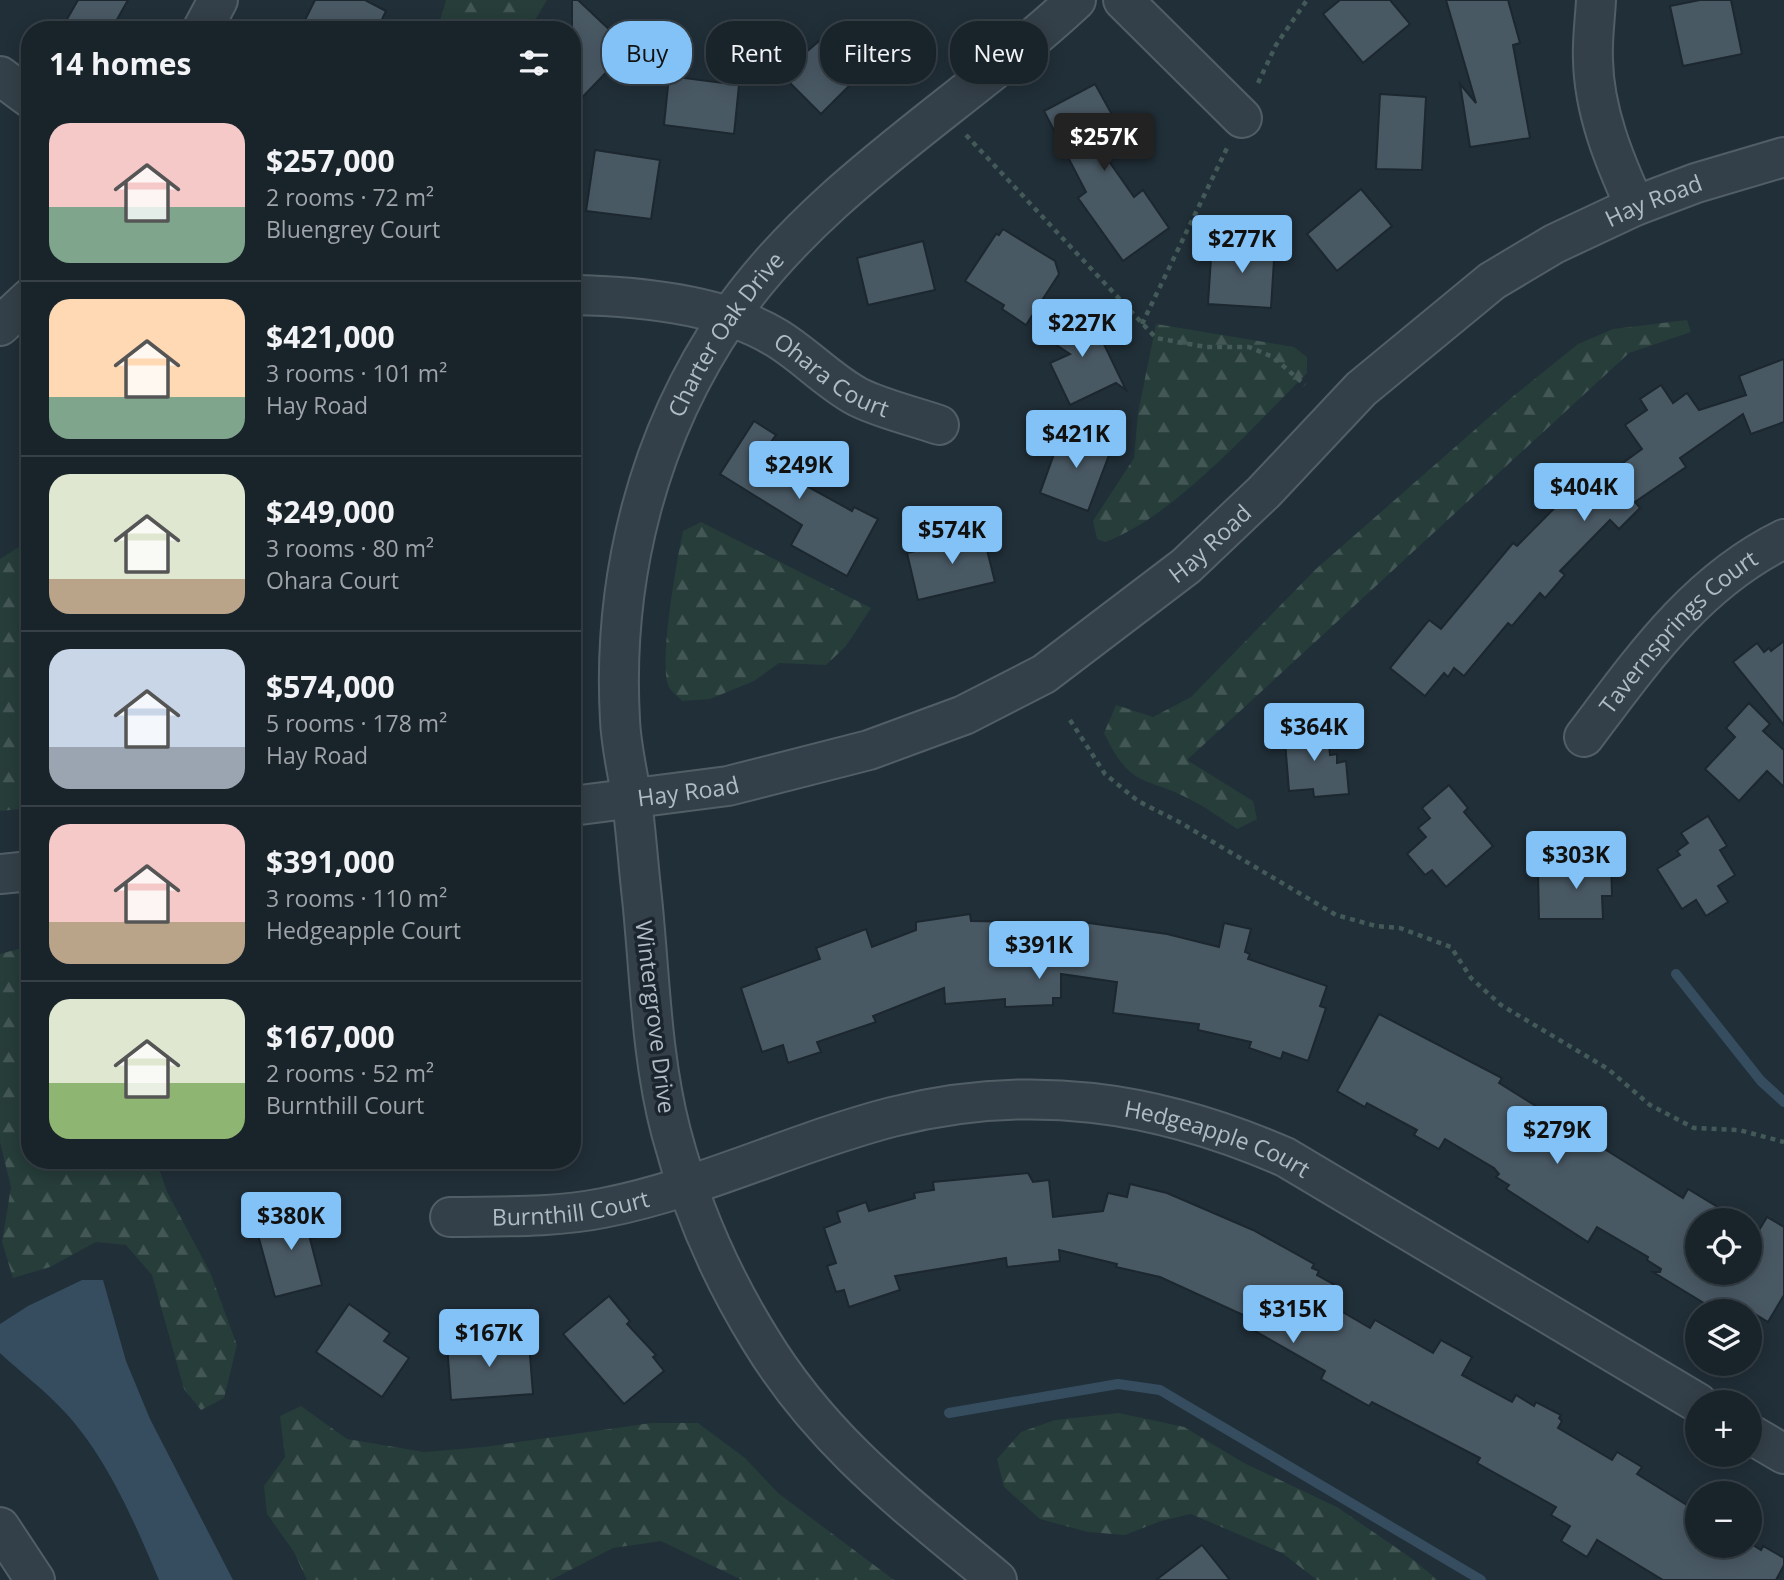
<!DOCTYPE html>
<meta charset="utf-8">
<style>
body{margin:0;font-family:"Open Sans",sans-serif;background:#222b32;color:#f1f3f6;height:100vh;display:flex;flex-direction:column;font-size:26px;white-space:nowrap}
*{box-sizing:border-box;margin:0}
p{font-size:23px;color:#9fa4a8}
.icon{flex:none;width:38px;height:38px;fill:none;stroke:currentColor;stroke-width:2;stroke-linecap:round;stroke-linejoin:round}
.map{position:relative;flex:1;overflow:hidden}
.drawer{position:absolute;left:21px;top:21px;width:560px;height:1148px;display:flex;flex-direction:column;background:#19232a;border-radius:28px;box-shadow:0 4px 18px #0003,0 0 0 2px #374047}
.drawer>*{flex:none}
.banner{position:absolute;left:602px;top:21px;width:665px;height:63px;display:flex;gap:14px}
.buttons{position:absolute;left:1685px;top:1208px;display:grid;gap:14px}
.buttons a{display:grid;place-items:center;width:77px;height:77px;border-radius:50%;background:#19232a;box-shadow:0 4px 18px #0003,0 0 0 2px #374047;font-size:35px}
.price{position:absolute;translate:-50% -60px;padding:0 16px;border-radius:7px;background:#83c2f6;color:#111;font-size:23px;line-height:46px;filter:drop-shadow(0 2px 4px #0008)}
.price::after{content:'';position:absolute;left:50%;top:42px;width:21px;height:16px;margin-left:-10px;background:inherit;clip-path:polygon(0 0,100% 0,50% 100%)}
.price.active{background:#222;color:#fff}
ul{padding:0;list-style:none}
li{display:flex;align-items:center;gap:21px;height:175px;padding:0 28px}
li+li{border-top:2px solid #374047}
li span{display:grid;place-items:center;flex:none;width:196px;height:140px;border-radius:21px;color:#555}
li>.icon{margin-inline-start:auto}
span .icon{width:84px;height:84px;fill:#fffc;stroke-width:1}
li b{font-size:30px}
h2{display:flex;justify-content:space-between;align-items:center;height:84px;padding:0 28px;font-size:30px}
.pill{padding:0 24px;border-radius:28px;background:#19232a;box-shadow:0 4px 18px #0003,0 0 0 2px #374047;font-size:24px;line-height:63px}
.pill.active{background:#83c2f6;color:#111}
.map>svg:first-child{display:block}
</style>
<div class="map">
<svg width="1784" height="1580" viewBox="0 0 1784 1580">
<defs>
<pattern id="forest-firs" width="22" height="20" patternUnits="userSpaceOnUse" patternTransform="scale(1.75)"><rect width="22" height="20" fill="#263d3a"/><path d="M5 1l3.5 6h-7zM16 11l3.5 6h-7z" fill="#435755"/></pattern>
</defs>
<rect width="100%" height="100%" fill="#212f38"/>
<g fill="url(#forest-firs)">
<path d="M446 0H547L529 30H437Z"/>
<path d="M1687 320 1691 332 1629 353 1187 760 1253 801 1257 819 1237 829C1223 820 1210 810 1195 802 1147 775 1132 792 1104 733L1116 705 1153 717 1191 697 1316 569 1511 398 1578 344 1613 329Z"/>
<path d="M1156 324 1294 347 1307 357V373C1254 426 1174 517 1105 542L1097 539 1093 521 1134 458 1138 413Z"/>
<path d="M701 522 871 608 846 646 826 665 779 663 754 681 710 699 682 701C678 696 670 691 668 685 659 660 677 559 683 531Z"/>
<path d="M30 540V808L0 811V559Z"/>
<path d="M18 949 30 955V1160H156L167 1192 210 1272 237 1345 224 1398 201 1410 184 1389 152 1275 126 1245 96 1242 50 1267 13 1278 2 1242 11 1187 0 1142V954Z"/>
<path d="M301 1406 347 1439 424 1452 484 1447 651 1423H698L745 1458 778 1493 894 1580H742L661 1541 613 1548 551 1580H307L294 1552 267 1514 264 1486 285 1457 280 1416Z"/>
<path d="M1119 1413 1184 1427 1244 1463 1337 1507 1411 1558 1438 1580H1317L1282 1553 1191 1514 1161 1521 1125 1535 1088 1532 1040 1519 1004 1487 997 1459 1021 1432 1055 1420Z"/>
</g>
<path fill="#354d5f" d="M82 1280H103L126 1361 150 1419 233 1580H159C134 1521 106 1454 60 1407 42 1388 19 1371 0 1353V1324L28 1306Z"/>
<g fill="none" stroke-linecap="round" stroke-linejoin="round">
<g stroke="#354d5f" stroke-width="10">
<path d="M1676 974 1761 1081 1784 1102"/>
<path d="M949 1413 1118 1384 1160 1390 1481 1580"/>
</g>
</g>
<g fill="#495964" stroke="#1c272f" stroke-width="2">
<path d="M78 0H128L111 30H81L66 21Z"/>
<path d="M315 0H365L386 11 377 30H300Z"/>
<path d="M572 0H578L614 34 603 44 619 59 572 108Z"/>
<path d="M1340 0H1390L1410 24 1363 63 1323 14Z"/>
<path d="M1446 0H1508L1520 43 1513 45 1530 138 1470 147 1460 84 1476 103Z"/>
<path d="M1700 0H1731L1742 54 1683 66 1670 6Z"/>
<path d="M833 29 870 65 821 114 774 67 797 44 805 53Z"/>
<path d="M669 76 739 85 734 134 664 125Z"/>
<path d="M1095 84 1125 138 1101 150 1134 197 1143 190 1169 228 1123 261 1078 198 1086 192 1044 111Z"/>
<path d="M1380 94 1426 97 1422 170 1376 169Z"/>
<path d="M595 150 660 160 651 219 586 211Z"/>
<path d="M1361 189 1392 226 1337 271 1307 234Z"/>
<path d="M1003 229 1055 261 1059 274 1026 325 1002 309 1004 305 965 281 996 234 999 235Z"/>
<path d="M923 241 935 290 868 305 857 258Z"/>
<path d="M1247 242 1275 244 1271 308 1208 304 1212 243 1246 246Z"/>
<path d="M1088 311 1126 390 1116 383 1070 405 1050 363 1070 354 1040 334Z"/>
<path d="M1784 359V422L1751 434 1743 414 1680 458 1686 467 1635 502 1640 508 1619 529 1610 520 1560 571 1565 575 1545 598 1540 593 1512 626 1508 623 1464 676 1454 668 1448 677 1444 673 1425 696 1390 668 1429 620 1441 629 1513 543 1517 546 1593 469 1602 478 1642 449 1625 425 1647 410 1640 399 1661 385 1673 403 1687 393 1699 410 1746 395 1739 376Z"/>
<path d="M754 421 776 435 771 442 794 457 790 464 799 470 794 479 852 511 854 507 878 519 847 576 791 545 802 525 720 474Z"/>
<path d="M1063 429 1112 447 1088 511 1040 493Z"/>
<path d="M982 530 995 582 918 600 907 553 953 542 952 536Z"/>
<path d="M1784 641V725L1733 662 1757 643 1764 652 1769 648 1771 651Z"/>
<path d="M1749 703 1770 724 1763 731 1784 750V787L1767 771 1739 801 1705 769 1735 737 1726 728Z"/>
<path d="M1327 725 1330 755 1337 754V763L1346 761 1349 794 1314 797 1313 789 1289 791 1284 729Z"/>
<path d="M1449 785 1468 808 1464 812 1493 846 1446 887 1432 870 1425 875 1407 854 1426 837 1418 828 1430 818 1422 808Z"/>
<path d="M1708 816 1727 846 1720 850 1735 875 1718 886 1728 902 1706 916 1696 900 1682 909 1657 869 1680 855 1677 851 1688 843 1681 833Z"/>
<path d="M1576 858H1611L1612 896H1602L1603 919H1539L1538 873 1576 872Z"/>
<path d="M970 914 971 921 1089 923 1167 934 1219 947 1224 923 1251 929 1245 952 1250 954 1248 959 1327 986 1320 1006 1326 1008 1308 1061 1283 1052 1281 1059 1249 1048 1251 1042 1198 1030 1199 1024 1113 1013 1117 982 1061 974V998H1053V1005L1005 1007V999L945 1004 944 988 873 1016 876 1022 817 1042 821 1052 788 1063 783 1045 762 1052 741 988 820 959 816 948 866 929 872 947 916 930V922Z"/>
<path d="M1379 1014 1502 1078 1499 1083 1683 1198 1688 1189 1739 1220H1698V1272H1750V1245L1767 1217 1784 1227V1295L1768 1322 1750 1311H1717L1653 1272H1660L1661 1269 1647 1260 1648 1257 1597 1227 1588 1242 1506 1189 1509 1185 1496 1177 1499 1174 1494 1168 1445 1139 1439 1149 1414 1135 1417 1130 1367 1103 1365 1107 1337 1091Z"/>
<path d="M1028 1173 1033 1182 1049 1180 1053 1217 1103 1211 1108 1193 1127 1197 1130 1184 1167 1193 1253 1230 1314 1264 1312 1268 1319 1271 1317 1275 1333 1284 1324 1301 1370 1328 1375 1320 1433 1353 1441 1340 1472 1357 1462 1375 1512 1402 1516 1395 1534 1406 1536 1402 1561 1415 1559 1418 1562 1421 1558 1428 1612 1460 1617 1452 1642 1467 1637 1474 1698 1512V1545H1753L1761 1550 1763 1546 1784 1558V1565L1776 1580H1663L1597 1540 1587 1557 1561 1541 1570 1526 1551 1515 1556 1507 1477 1463 1480 1458 1372 1402 1369 1406 1321 1379 1325 1371 1248 1327 1252 1319 1160 1277 1116 1267 1117 1264 1059 1250 1060 1261 1007 1267 1006 1258 895 1276 900 1290 849 1307 844 1290 836 1292 827 1266 836 1263 824 1228 840 1222 837 1212 866 1202 869 1211 915 1198 914 1193 934 1190 933 1182Z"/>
<path d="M314 1208 321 1236 310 1239 322 1285 275 1297 255 1224Z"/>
<path d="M609 1296 630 1321 627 1324 656 1355 653 1357 664 1371 624 1404 563 1334Z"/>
<path d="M349 1304 390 1333 384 1341 409 1358 382 1397 316 1352Z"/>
<path d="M505 1340V1343L529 1342 533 1394 451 1400 447 1343Z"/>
<path d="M1202 1545 1230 1580H1156Z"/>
</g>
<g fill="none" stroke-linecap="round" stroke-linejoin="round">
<g stroke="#525e66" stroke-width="42">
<g id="minor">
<path d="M1123 0 1242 118"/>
<path d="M1596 0C1595 20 1592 40 1593 60 1594 111 1614 160 1635 206"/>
<path d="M202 30 218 0"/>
<path d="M0 76 30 98"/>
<path id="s1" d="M572 295C635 296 720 304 775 337 804 354 828 381 858 397 882 409 913 416 939 425"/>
<path d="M0 326 30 298"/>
<path id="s2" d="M1584 737C1642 660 1696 582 1784 539"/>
<path id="s3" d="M572 806 728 786 869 750 964 715 1044 674 1186 566 1264 492 1361 389 1492 281 1554 244 1635 206 1696 183 1784 157"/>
<path d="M0 874 30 871"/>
<path id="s4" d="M450 1217C501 1216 553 1218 603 1208 701 1189 795 1142 892 1117 1030 1082 1156 1101 1285 1157L1698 1403"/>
<path d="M1750 1434 1784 1454"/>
<path d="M0 1527 35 1580"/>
<path id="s5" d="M997 1580C906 1504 823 1443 760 1339 721 1276 690 1204 671 1132 651 1056 650 975 642 898 638 863 636 829 631 794 627 770 621 745 620 720 612 578 648 435 729 317 819 187 962 106 1076 0"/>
</g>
</g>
<g stroke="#445a59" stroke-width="4.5" stroke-dasharray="5 5" stroke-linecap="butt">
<path d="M1258 83 1276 45 1307 0"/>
<path d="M966 135 1156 338 1206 347H1249L1273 357 1305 385"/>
<path d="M1142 324 1227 148"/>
<path d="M1070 720 1105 774 1138 801 1181 823 1336 915 1376 926 1400 928 1451 947 1471 978 1501 1005 1608 1069 1650 1105 1694 1128 1739 1130 1784 1142"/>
</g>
<use href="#minor" stroke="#344049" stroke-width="38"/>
</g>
<g text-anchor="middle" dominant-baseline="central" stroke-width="7" stroke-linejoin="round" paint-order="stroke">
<g font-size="23" fill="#afbbc5" stroke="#1a252d">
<text stroke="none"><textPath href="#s3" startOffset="1272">Hay Road</textPath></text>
<text stroke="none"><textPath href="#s5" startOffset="1390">Charter Oak Drive</textPath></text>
<text stroke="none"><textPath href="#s1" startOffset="278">Ohara Court</textPath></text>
<text stroke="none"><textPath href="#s3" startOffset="705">Hay Road</textPath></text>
<text stroke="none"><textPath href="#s2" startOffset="142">Tavernsprings Court</textPath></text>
<text stroke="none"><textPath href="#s3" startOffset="117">Hay Road</textPath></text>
<text transform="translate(656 1017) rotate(83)">Wintergrove Drive</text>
<text stroke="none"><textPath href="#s4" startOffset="789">Hedgeapple Court</textPath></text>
<text stroke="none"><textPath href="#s4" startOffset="121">Burnthill Court</textPath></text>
</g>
</g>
</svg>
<div class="buttons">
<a><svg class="icon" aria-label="locate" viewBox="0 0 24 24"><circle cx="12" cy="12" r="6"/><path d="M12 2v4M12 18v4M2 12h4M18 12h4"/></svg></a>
<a><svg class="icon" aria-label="layers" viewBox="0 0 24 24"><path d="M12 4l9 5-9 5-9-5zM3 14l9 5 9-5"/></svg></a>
<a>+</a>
<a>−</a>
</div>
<b class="price active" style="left:1104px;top:173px">$257K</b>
<b class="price" style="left:1242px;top:275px">$277K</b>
<b class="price" style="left:1082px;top:359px">$227K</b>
<b class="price" style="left:1076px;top:470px">$421K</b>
<b class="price" style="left:799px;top:501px">$249K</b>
<b class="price" style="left:1584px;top:523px">$404K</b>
<b class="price" style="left:952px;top:566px">$574K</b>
<b class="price" style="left:1314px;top:763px">$364K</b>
<b class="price" style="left:1576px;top:891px">$303K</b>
<b class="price" style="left:1039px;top:981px">$391K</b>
<b class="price" style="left:1557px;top:1166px">$279K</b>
<b class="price" style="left:291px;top:1252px">$380K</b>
<b class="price" style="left:1293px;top:1345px">$315K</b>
<b class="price" style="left:489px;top:1369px">$167K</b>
<div class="banner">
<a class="pill active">Buy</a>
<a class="pill">Rent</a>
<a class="pill">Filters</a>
<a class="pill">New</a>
</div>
<section class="drawer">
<h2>14 homes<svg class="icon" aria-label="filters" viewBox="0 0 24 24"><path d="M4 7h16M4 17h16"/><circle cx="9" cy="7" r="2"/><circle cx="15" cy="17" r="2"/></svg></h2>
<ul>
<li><span style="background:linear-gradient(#f6c9c9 60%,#7fa58c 0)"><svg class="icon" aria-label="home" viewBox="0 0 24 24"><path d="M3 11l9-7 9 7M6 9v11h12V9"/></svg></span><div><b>$257,000</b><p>2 rooms · 72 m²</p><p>Bluengrey Court</p></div></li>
<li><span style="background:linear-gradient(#ffd9b3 70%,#7fa58c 0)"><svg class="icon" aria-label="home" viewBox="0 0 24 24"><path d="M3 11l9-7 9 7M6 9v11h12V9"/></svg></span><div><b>$421,000</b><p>3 rooms · 101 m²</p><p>Hay Road</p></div></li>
<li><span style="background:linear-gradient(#dfe7d0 75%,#b9a48a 0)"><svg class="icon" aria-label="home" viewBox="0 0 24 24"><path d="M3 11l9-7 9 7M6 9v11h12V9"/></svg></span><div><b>$249,000</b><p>3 rooms · 80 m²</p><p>Ohara Court</p></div></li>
<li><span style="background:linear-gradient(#c9d6e8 70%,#9aa5b1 0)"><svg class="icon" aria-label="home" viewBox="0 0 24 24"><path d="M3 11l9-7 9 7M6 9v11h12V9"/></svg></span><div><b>$574,000</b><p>5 rooms · 178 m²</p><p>Hay Road</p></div></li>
<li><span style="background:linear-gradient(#f6c9c9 70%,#b9a48a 0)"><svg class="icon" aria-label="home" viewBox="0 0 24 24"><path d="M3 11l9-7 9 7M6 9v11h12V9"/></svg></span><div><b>$391,000</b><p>3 rooms · 110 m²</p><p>Hedgeapple Court</p></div></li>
<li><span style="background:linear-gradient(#dfe7d0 60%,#8fb573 0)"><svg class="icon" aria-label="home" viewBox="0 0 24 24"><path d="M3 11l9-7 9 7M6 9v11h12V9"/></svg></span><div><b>$167,000</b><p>2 rooms · 52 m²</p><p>Burnthill Court</p></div></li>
</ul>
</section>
</div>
